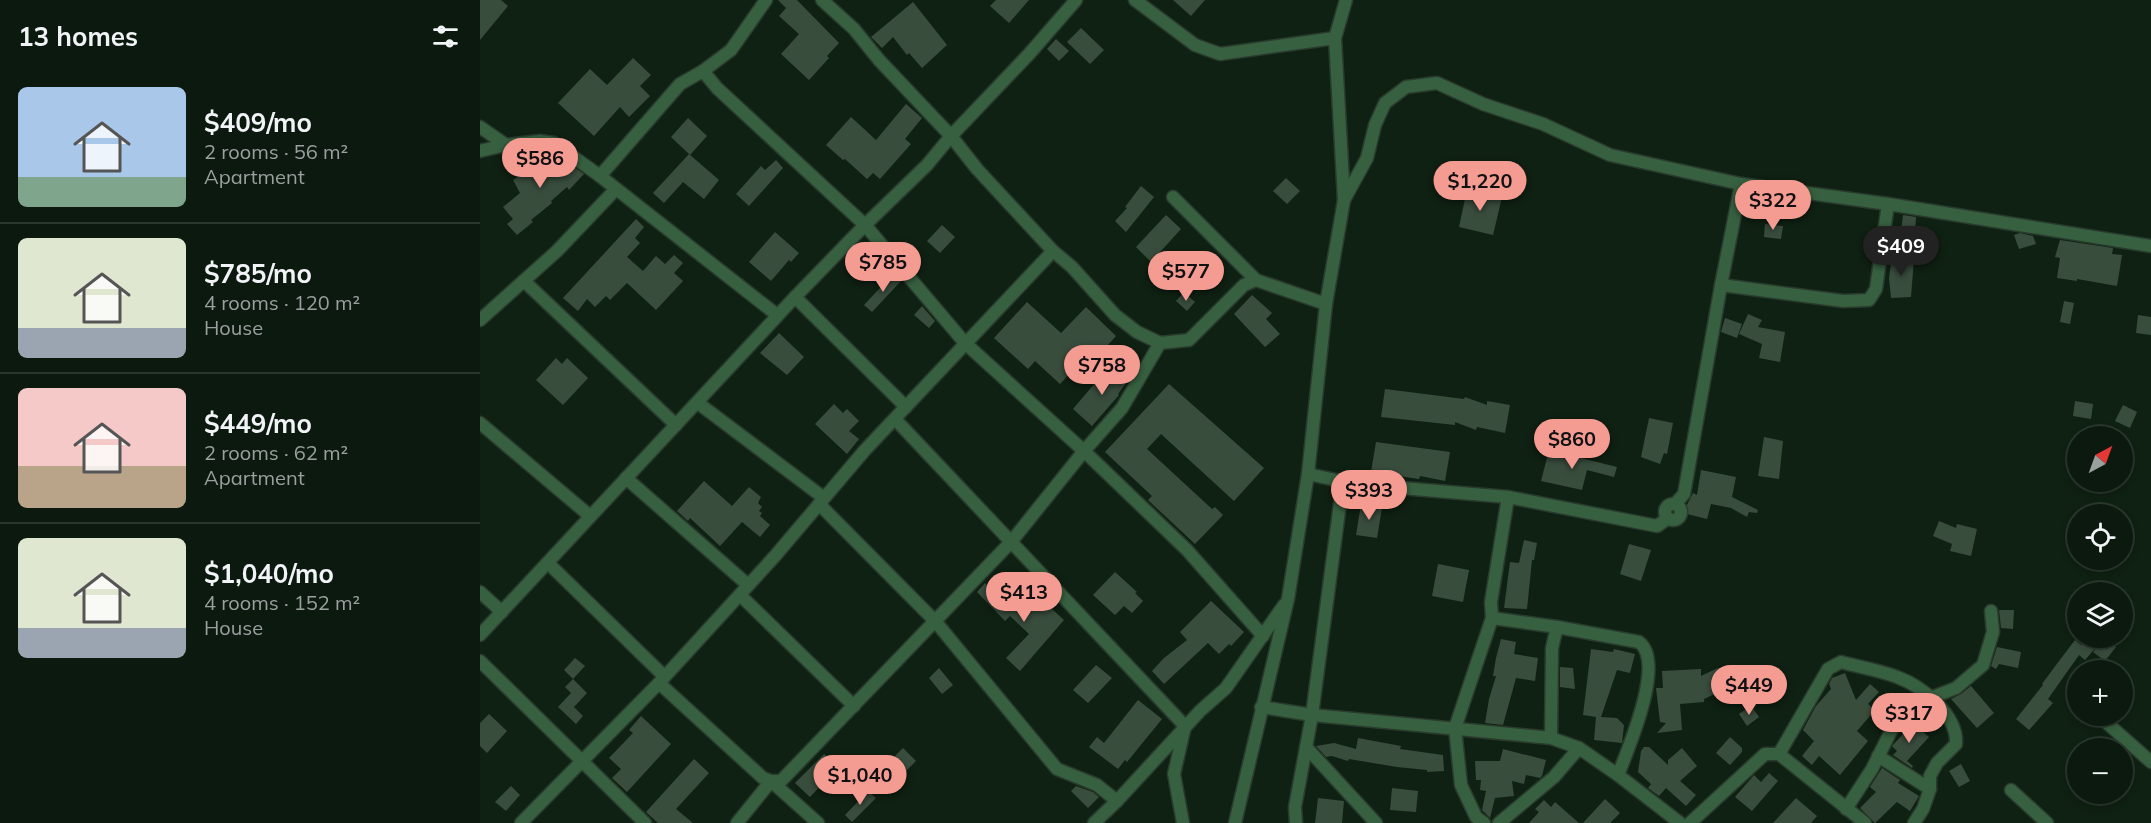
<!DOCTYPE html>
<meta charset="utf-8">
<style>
body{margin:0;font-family:Mulish,sans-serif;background:#19261c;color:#f1f3f6;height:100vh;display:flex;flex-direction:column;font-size:22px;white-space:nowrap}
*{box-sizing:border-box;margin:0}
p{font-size:20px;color:#9aa09e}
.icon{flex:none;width:33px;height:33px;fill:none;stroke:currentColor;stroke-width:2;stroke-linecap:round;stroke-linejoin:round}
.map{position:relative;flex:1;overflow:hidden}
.sheet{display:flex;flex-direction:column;background:#0b190e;width:480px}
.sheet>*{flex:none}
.needle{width:39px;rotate:41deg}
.controls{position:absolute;left:1587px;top:426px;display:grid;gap:12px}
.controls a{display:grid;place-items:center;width:66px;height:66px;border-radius:50%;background:#0b190e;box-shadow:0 3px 9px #0003,0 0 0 2px #2b382e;font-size:30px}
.price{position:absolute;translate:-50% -51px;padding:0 14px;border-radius:21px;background:#f59c92;color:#111;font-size:20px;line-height:39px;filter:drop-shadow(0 2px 3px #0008)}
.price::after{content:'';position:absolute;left:50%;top:36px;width:18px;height:14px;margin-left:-9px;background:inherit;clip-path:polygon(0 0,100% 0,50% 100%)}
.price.selected{background:#222;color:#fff}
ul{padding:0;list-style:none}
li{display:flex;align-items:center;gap:18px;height:150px;padding:0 18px}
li+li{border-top:2px solid #2b382e}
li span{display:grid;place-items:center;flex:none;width:168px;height:120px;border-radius:9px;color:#555}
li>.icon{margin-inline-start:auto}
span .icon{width:72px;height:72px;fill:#fffc;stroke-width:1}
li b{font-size:26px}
h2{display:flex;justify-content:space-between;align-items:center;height:72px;padding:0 18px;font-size:26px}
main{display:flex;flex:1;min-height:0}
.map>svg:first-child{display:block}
</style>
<main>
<section class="sheet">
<h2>13 homes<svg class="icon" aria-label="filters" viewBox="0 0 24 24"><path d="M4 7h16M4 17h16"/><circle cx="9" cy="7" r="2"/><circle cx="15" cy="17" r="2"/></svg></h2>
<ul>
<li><span style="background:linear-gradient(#a9c7e8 75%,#7fa58c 0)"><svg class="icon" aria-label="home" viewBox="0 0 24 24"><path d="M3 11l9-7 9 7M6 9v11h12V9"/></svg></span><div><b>$409/mo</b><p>2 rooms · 56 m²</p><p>Apartment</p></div></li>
<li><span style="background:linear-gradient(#dfe7d0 75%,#9aa5b1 0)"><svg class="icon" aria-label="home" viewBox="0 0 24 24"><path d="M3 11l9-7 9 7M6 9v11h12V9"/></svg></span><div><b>$785/mo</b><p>4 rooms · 120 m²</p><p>House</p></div></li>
<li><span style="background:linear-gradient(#f6c9c9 65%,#b9a48a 0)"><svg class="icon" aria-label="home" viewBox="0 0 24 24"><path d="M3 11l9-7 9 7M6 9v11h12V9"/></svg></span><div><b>$449/mo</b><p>2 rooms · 62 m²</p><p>Apartment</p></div></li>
<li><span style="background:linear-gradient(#dfe7d0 75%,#9aa5b1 0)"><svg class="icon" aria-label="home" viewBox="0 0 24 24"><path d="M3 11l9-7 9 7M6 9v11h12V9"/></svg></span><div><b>$1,040/mo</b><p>4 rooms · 152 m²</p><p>House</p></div></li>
</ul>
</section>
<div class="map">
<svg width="1671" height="823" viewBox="0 0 1671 823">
<rect width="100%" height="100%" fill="#0f2113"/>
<g fill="#394d3d">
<path d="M0 0H21L28 6 0 40Z"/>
<path d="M298 0H317L359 43 347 56 349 58 329 80 301 54 319 34 299 16 306 8Z"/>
<path d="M516 0H549L529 23 510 6Z"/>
<path d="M693 0H725L711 16Z"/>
<path d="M433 2 467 45 442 68 429 53 427 55 413 37 402 48 391 37Z"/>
<path d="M601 28 624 50 610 64 587 42Z"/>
<path d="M576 39 589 51 579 61 567 49Z"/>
<path d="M153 58 171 75 160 86 170 96 149 117 140 107 114 136 78 103 110 69 127 85Z"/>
<path d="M426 104 442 118 425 139 431 144 400 179 393 173 387 179 365 159 363 160 346 145 371 117 396 140Z"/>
<path d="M208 118 227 136 210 155 191 137Z"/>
<path d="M67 150 71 151 104 174 89 190 87 187 71 201 72 203 51 220 53 222 37 235 27 224 33 219 23 207 40 193 33 180 49 170 47 168Z"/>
<path d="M209 154 239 180 224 199 203 182 184 203 173 193Z"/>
<path d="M296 160 303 168 269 206 256 194 281 166 285 170Z"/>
<path d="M806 178 820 191 807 204 793 191Z"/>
<path d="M661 186 674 197 646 232 635 221 647 208 645 207Z"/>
<path d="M987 189 1022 197 1013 235 979 227Z"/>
<path d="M686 215 701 229 671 262 656 247Z"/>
<path d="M1423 215 1436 217 1435 233 1421 231Z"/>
<path d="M156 219 164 227 155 238 160 243 147 257 163 271 176 256 185 264 194 255 203 263 194 273 203 281 176 310 147 283 130 300 126 296 115 307 107 299 98 311 83 298Z"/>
<path d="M1285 224 1303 226 1301 239 1284 237Z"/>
<path d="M462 225 475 237 460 253 447 241Z"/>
<path d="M295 232 319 253 311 262 309 260 291 281 269 262Z"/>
<path d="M1540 233 1553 236 1556 244 1539 249 1534 235Z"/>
<path d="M1580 240 1633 248 1632 254 1642 255 1637 286 1597 279V281L1577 278 1580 258 1575 257Z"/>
<path d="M1412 256 1434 259 1431 297 1411 298 1409 278Z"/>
<path d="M414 273 421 281 392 312 384 305Z"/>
<path d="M704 292 715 302 707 311 696 301Z"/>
<path d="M772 295 792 313 786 319 800 334 785 347 754 314Z"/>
<path d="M1584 301 1594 303 1590 324 1580 322Z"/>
<path d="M547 302 581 333 606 307 636 336 611 364 605 358 580 384 555 361 548 369 514 338Z"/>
<path d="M442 306 455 321 449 328 434 315Z"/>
<path d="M1268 314 1282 320 1278 327 1305 332 1300 362 1279 358 1282 344 1259 334Z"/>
<path d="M1658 315 1671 317V335L1656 333Z"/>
<path d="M1245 318 1262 324 1257 338 1241 332Z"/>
<path d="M299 333 324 357 307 375 280 353Z"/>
<path d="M76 358 82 364 87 358 108 378 83 405 56 380Z"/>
<path d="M640 365 652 375 638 394 639 395 612 426 593 409 620 377 624 381Z"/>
<path d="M689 384 784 468 754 501 681 434 667 449 732 509 735 507 743 515 715 544 668 500 672 496 625 452Z"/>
<path d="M905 389 984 399 985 397 1007 405V401L1030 405 1025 433 997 427 996 430 975 422V425L901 417Z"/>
<path d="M1595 401 1613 404 1611 419 1593 416Z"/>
<path d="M354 404 363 413 367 409 379 421 369 431 379 439 367 454 335 424Z"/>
<path d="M1643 405 1657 412 1650 428 1635 421Z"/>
<path d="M1169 418 1193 423 1187 454 1184 453 1180 464 1161 457Z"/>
<path d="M1284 437 1303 441 1299 479 1278 476Z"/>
<path d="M896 442 970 452 965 481 940 476 939 479 891 472Z"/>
<path d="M1069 450 1137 467 1134 477 1107 470 1102 490 1061 481Z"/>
<path d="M1221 470 1256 477 1252 497 1278 510 1277 513 1269 512 1267 517 1251 508 1231 504 1227 519 1203 513 1213 493 1217 495Z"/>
<path d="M224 481 252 506 269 487 281 497 278 503 282 507 279 511 282 513 280 516 290 525 280 537 262 522 240 546 210 518 208 521 197 511Z"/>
<path d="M881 504 902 508 897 538 876 535Z"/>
<path d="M1459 521 1476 528 1477 524 1497 529 1491 556 1470 551 1472 544 1453 536Z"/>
<path d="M1044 540 1057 543 1054 560H1052L1047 609 1024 608 1030 562 1039 563Z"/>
<path d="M1149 544 1171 550 1161 581 1140 574Z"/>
<path d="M958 564 989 570 983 602 952 596Z"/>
<path d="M635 572 657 592 655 593 663 601 652 613 644 606 635 615 613 595Z"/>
<path d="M505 583 515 593 521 588 549 614 562 600 584 620 540 671 526 658 549 634 530 616 525 621 497 592Z"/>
<path d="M731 601 764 632 751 646 749 644 739 654 728 643 684 684 672 671 684 658 707 640 700 632Z"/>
<path d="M1519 610H1534L1533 629 1521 628Z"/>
<path d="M1608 638 1618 645 1605 660 1599 655 1568 699 1573 703 1549 730 1536 719 1563 685 1562 684 1576 665 1595 640 1601 645Z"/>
<path d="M1624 638 1636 647 1625 661 1613 652Z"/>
<path d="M1021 639 1036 642 1034 654 1058 658 1055 681 1036 678 1023 725 1005 723 1009 699 1016 676H1013L1016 658Z"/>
<path d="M1517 647 1541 652 1538 668 1519 664 1516 669 1511 666Z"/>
<path d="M1111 649 1133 652 1134 649 1155 654 1150 673 1137 670 1121 717 1137 718 1144 725 1142 743 1114 740 1116 717 1103 715Z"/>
<path d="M95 658 105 666 93 679 84 670Z"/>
<path d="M616 665 632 678 608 703 593 690Z"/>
<path d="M1080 667 1093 668 1095 689 1080 687Z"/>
<path d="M459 668 473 685 462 694 449 678Z"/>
<path d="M1238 668 1242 677 1262 668 1267 679 1224 699V702L1200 704 1202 730 1177 733 1186 723 1180 722 1176 688H1183L1182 671 1221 669V676Z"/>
<path d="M1365 673 1376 700 1390 684 1399 692 1388 704 1395 710 1377 731 1388 741 1360 775 1339 756 1332 765 1322 756 1334 741 1323 730 1336 706 1351 689 1349 684 1352 678Z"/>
<path d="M93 679 107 693 94 707 103 716 96 724 78 707 91 693 85 687Z"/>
<path d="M1491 686 1514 713 1497 728 1471 699 1481 694Z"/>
<path d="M658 700 682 719 647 762 645 760 638 769 609 747 617 737 624 743Z"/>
<path d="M1271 706 1279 717 1267 726 1259 714Z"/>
<path d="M9 714 27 731 7 753 0 746V723Z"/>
<path d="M161 716 191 744 147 792 132 778 141 769 129 758 153 733 149 730Z"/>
<path d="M1433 723 1449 737 1427 761 1433 766 1432 768 1413 755 1417 751 1412 746Z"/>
<path d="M1250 737 1262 748V752L1250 765 1236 753Z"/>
<path d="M878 738 921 746 920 749 963 755 964 771 947 772V770L917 767 869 759 868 761 852 756 846 757 836 746 854 743 876 749Z"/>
<path d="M1164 747H1169L1188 765V760L1202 748 1217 766 1200 781 1216 795 1206 806 1186 788 1179 796 1168 788 1171 784 1158 772 1161 751Z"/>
<path d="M423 748 436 761 426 771 413 758Z"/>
<path d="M1023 749 1066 760 1062 776 1060 778 1046 775 1044 784 1032 781 1034 796 1015 798 1010 818 1002 810 1006 791 1000 790 1001 780H996L995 761H1020Z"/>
<path d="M344 754 361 769 349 781 347 779 330 797 315 783Z"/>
<path d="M214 759 229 773 196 809 213 823H178L166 812Z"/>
<path d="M1481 764 1490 781 1479 787 1469 771Z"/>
<path d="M1402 768 1420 780 1418 783 1439 796 1430 811 1417 802 1395 823 1380 808 1396 792 1390 787Z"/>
<path d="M1289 773 1298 781 1272 811 1255 797 1274 775 1281 782Z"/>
<path d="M31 786 40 795 26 811 15 802Z"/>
<path d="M596 786 613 792 619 797 608 808 591 791Z"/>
<path d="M912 788 938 791 936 812 910 810Z"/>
<path d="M388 791 396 798 372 822 365 815Z"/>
<path d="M838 798 864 801 862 823H835Z"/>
<path d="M1316 798 1337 816 1331 823H1293Z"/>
<path d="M1125 799 1140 813 1130 823H1103Z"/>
<path d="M1064 800 1071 807 1075 802 1099 823H1049L1059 812 1055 809Z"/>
</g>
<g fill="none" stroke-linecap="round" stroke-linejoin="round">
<g stroke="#293b2d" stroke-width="15">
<g id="street">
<path d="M342 0 374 29 399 60 471 136 550 53 596 0"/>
<path d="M655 0 715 45 740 54 855 38"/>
<path d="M223 71 237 88 385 225 485 343 604 451 707 550 783 636"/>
<path d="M0 127 26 145 60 141 74 143 120 176 297 315"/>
<path d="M0 151 26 145"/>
<path d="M120 176 200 84 223 71 251 50 286 0"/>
<path d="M693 197 776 280"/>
<path d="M864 200 887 158 895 125 905 103 926 87 957 83 1003 104 1063 124 1130 155 1261 184 1408 204 1671 246"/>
<path d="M44 281 196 425"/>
<path d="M1241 285 1363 301 1389 300 1396 289 1408 204"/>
<path d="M315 297 426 407"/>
<path d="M0 320 77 251 136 189"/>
<path d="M218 403 344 498"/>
<path d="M415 419 705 726 694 774 703 823"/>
<path d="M0 423 110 516"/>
<path d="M828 474 874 484 1028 497 1011 602 1012 618 975 728 981 785 996 817 1004 823"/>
<path d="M146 478 268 585"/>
<path d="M1028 497 1177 526 1187 519"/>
<circle cx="1193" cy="512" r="8"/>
<path d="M339 504 455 621 577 769 617 785 637 801"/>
<path d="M1195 504 1204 494 1241 285 1261 184"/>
<path d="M68 563 184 676"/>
<path d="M0 592 22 612"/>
<path d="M260 595 374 706"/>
<path d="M1012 618 1077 627 1159 642C1186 662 1148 749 1138 775"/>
<path d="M0 635 315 297 385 225 447 165 471 136 497 169 573 251 592 267 635 315 657 332 680 343 709 340 764 285 776 280 846 304"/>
<path d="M0 661 165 823"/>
<path d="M179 683 283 778 291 781H301L531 542 604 451 642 408 680 343"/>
<path d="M781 707 832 715 1071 738 1099 748 1138 775 1200 823"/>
<path d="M1619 716 1671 762"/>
<path d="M1071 738 1072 648 1077 627"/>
<path d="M826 747 896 823"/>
<path d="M1299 754 1348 669 1361 662C1379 667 1399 670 1417 677 1442 686 1478 715 1476 744L1457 763 1450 776V789L1443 809 1434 823"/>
<path d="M1398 756 1450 789"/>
<path d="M1531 790 1567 823"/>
<path d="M1366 809 1392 769 1412 729 1450 698 1476 688 1503 665 1513 632 1511 611"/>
<path d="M41 823 179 683 295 556 385 450 573 251"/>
<path d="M257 823 291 781 338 823"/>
<path d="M614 823 637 801 720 711 746 688 804 605"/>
<path d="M755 823 808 599 828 474 846 304 864 200 855 38 866 0"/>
<path d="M816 823 815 807 832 715 863 481"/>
<path d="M1019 823 1074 777 1099 748"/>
<path d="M1210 823 1285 754H1299L1385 823"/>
</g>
</g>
<use href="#street" stroke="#376040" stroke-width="12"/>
</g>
</svg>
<div class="controls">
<a><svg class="needle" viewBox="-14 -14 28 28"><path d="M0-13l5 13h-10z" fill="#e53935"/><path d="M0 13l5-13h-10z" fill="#9aa09e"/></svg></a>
<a><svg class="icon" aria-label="locate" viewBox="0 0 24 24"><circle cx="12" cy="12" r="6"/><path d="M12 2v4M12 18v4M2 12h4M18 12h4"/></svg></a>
<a><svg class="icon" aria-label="layers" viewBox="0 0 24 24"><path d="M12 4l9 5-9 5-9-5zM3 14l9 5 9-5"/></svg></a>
<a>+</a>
<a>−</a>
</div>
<b class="price" style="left:60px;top:189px">$586</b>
<b class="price" style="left:1000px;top:212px">$1,220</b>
<b class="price" style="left:1293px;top:231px">$322</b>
<b class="price selected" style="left:1421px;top:277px">$409</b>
<b class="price" style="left:403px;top:293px">$785</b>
<b class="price" style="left:706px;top:302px">$577</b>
<b class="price" style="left:622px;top:396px">$758</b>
<b class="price" style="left:1092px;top:470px">$860</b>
<b class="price" style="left:889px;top:521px">$393</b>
<b class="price" style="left:544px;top:623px">$413</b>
<b class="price" style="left:1269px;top:716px">$449</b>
<b class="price" style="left:1429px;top:744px">$317</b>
<b class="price" style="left:380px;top:806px">$1,040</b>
</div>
</main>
